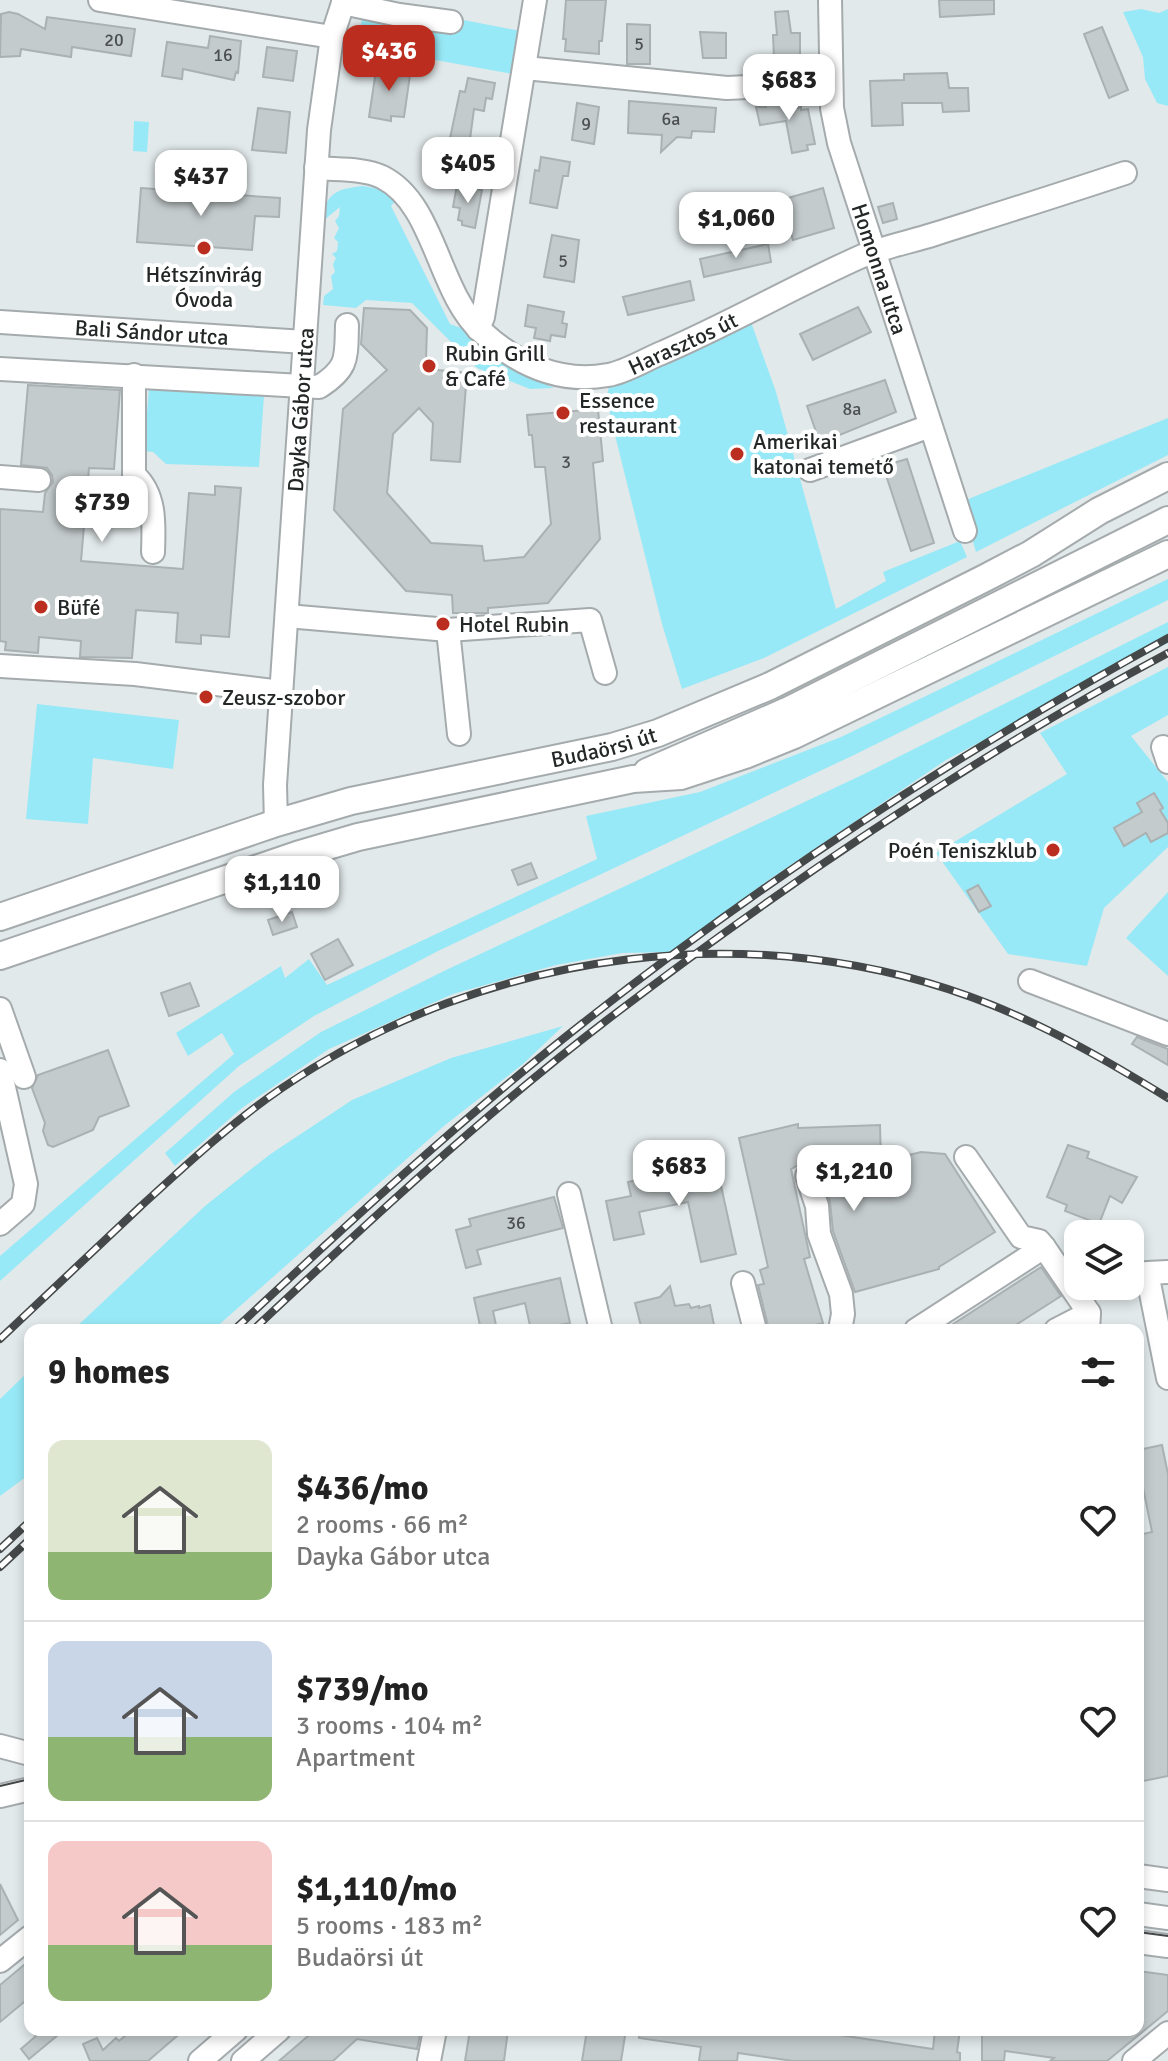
<!DOCTYPE html>
<meta charset="utf-8">
<style>
body{margin:0;font-family:Signika,sans-serif;background:#f2f2f2;color:#222;height:100vh;display:flex;flex-direction:column;font-size:30px;white-space:nowrap}
*{box-sizing:border-box;margin:0}
p{font-size:26px;color:#767676}
.icon{flex:none;width:44px;height:44px;fill:none;stroke:currentColor;stroke-width:2;stroke-linecap:round;stroke-linejoin:round}
.map{position:relative;flex:1;overflow:hidden}
.details{position:absolute;left:24px;top:1324px;width:1120px;height:712px;display:flex;flex-direction:column;background:#fff;border-radius:16px;box-shadow:0 4px 12px #0003}
.details>*{flex:none}
.fabs{position:absolute;left:1064px;top:1220px;display:grid;gap:16px}
.fabs a{display:grid;place-items:center;width:80px;height:80px;border-radius:16px;background:#fff;box-shadow:0 4px 12px #0003;font-size:40px}
.price{position:absolute;translate:-50% -68px;padding:0 18px;border-radius:16px;background:#fff;color:#222;font-size:26px;line-height:52px;filter:drop-shadow(0 2px 4px #0008)}
.price::after{content:'';position:absolute;left:50%;top:48px;width:24px;height:18px;margin-left:-12px;background:inherit;clip-path:polygon(0 0,100% 0,50% 100%)}
.price.on{background:#bb2e1f;color:#fff}
ul{padding:0;list-style:none}
li{display:flex;align-items:center;gap:24px;height:200px;padding:0 24px}
li+li{border-top:2px solid #e0e0e0}
li span{display:grid;place-items:center;flex:none;width:224px;height:160px;border-radius:16px;color:#555}
li>.icon{margin-inline-start:auto}
span .icon{width:96px;height:96px;fill:#fffc;stroke-width:1}
li b{font-size:34px}
h2{display:flex;justify-content:space-between;align-items:center;height:96px;padding:0 24px;font-size:34px}
.map>svg:first-child{display:block}
</style>
<div class="map">
<svg width="1168" height="2061" viewBox="0 0 1168 2061">
<rect width="100%" height="100%" fill="#e2e9ea"/>
<g fill="#98e9f7">
<path d="M1141 9 1159 13 1168 9V106L1157 103 1145 79 1143 57 1123 12Z"/>
<path d="M350 14 448 17 521 31 513 74 347 44 344 40 347 37 356 39 362 20Z"/>
<path d="M134 121 149 122 147 152 133 151Z"/>
<path d="M363 186 385 190 396 200 391 206 450 324 464 329 499 362 554 388 530 389 477 368 412 303 366 300 356 308 323 305 324 296 333 289 331 276 335 272 333 264 336 258 332 254 337 251 338 242 334 238 339 228 335 221 339 216 340 207 323 221C325 193 336 189 363 186Z"/>
<path d="M751 322 776 392 836 609 886 581 883 572 960 541 967 557 764 658 682 689 662 624 611 419 607 395 609 387 652 371Z"/>
<path d="M149 388 264 396 259 467 166 464 153 452 144 451Z"/>
<path d="M1168 418V455L976 552 961 502Z"/>
<path d="M1168 579V600L854 755 438 951 314 1016 239 1066 0 1281V1256L234 1054 222 1033 188 1056 176 1033 281 966 285 978 309 959 327 985 597 859 586 816 700 792 841 737Z"/>
<path d="M1168 622V643L946 760 770 879 671 952 622 953 556 965 453 994 329 1049 242 1108 175 1166 165 1153 234 1092 321 1032 446 970 862 775Z"/>
<path d="M1168 667V715L1131 736 1168 782V847L1104 908 1087 966 1008 954 936 853 1067 774 1040 733Z"/>
<path d="M37 704 179 720 173 769 93 758 88 824 26 819Z"/>
<path d="M1168 892V976L1126 938Z"/>
<path d="M563 1026 523 1064 444 1126 213 1330H73L205 1206 269 1155 352 1100 451 1058Z"/>
<path d="M30 1370V1474L0 1496V1399Z"/>
</g>
<g fill="#c4cbcc" stroke="#aab1b2" stroke-width="2">
<path d="M566 0H606L602 41H599V54L565 51 566 39H563Z"/>
<path d="M939 0H994V14L940 17Z"/>
<path d="M788 11 791 33H800V59H774L773 35H777L775 12Z"/>
<path d="M9 12 18 14 45 29 47 17 135 29 131 56 72 47 71 57 21 49 20 56 0 57 1 14Z"/>
<path d="M627 24 650 25V64H627Z"/>
<path d="M1102 27 1128 90 1109 98 1084 34Z"/>
<path d="M700 32 726 33V58H703Z"/>
<path d="M210 36 241 41 238 73 236 72 234 80 183 69 182 79 162 76 167 42 208 48Z"/>
<path d="M267 47 297 51 293 81 263 77Z"/>
<path d="M377 64 399 68 398 73 410 75 404 117 391 116V121L369 117Z"/>
<path d="M947 73 949 88H968L969 111 943 112 942 103H902L903 125 872 126 870 81 904 80V74Z"/>
<path d="M468 78 495 83 492 99 486 98 484 111 474 109 470 139 486 143 483 164 456 160 454 146 449 143 460 91 465 92Z"/>
<path d="M789 99 790 109 801 107V110L808 109 815 144 807 145 808 150 792 153 786 121 760 125 756 107H766L765 100Z"/>
<path d="M629 101 716 108 714 132 692 131 691 138 677 137 661 152 662 135 628 133Z"/>
<path d="M577 103 599 107 594 144 572 140Z"/>
<path d="M258 108 290 112 286 153 252 150Z"/>
<path d="M541 157 570 162 568 176H563L557 208 530 203 535 170 539 171Z"/>
<path d="M457 185 482 190 475 228 462 225V221L458 220 460 208 453 207Z"/>
<path d="M141 188 280 198 279 217 255 216 252 250 137 242Z"/>
<path d="M823 188 834 228 793 240 781 200Z"/>
<path d="M893 203 897 219 883 223 878 207Z"/>
<path d="M552 235 579 240 574 282 544 277Z"/>
<path d="M768 244 771 262 704 277 700 259Z"/>
<path d="M690 281 694 300 628 315 623 297Z"/>
<path d="M528 305 564 312 562 323 567 324 565 337 551 335 550 341 534 338 536 328 525 326Z"/>
<path d="M858 307 871 332 813 360 800 334Z"/>
<path d="M364 308 410 310 427 328 426 358 438 370 467 373 460 462 431 460 433 423 419 408 393 434 387 493 431 543 482 546 484 561 524 557 551 524 545 467H535L532 435H529L527 415 598 409 603 461 593 463 600 539 548 603 488 608V613H453L452 595 406 591 334 510 343 409 387 370 361 344Z"/>
<path d="M885 380 896 412 820 443 807 406Z"/>
<path d="M28 385 120 390 114 469 89 468 81 561 183 569 189 493 215 495V486L241 488 229 637 201 635V644L176 642 178 613 136 610 132 658 80 657 81 641 39 637 38 653 5 650 6 642 0 641V509L43 512 45 493 53 482 52 475 47 468 21 465Z"/>
<path d="M907 459 934 543 911 551 883 466Z"/>
<path d="M1154 793 1163 808 1160 810 1168 823V833L1151 842 1146 833 1124 846 1114 828 1142 812 1137 803Z"/>
<path d="M531 863 537 878 518 885 512 870Z"/>
<path d="M978 885 991 906 979 912 967 891Z"/>
<path d="M292 912 297 927 273 935 268 920Z"/>
<path d="M338 939 353 965 325 980 311 954Z"/>
<path d="M190 983 199 1006 169 1016 161 993Z"/>
<path d="M1137 1037 1168 1049V1065L1132 1044Z"/>
<path d="M108 1050 129 1106 99 1117 93 1130 53 1147 48 1145 43 1131 45 1123 32 1088 38 1075Z"/>
<path d="M798 1124V1128L880 1125 881 1162 921 1152 945 1154 995 1232 939 1267V1269L855 1292 833 1231 830 1202 820 1172 813 1163H802L791 1169 810 1257 804 1259 823 1323 796 1330H769L758 1285 764 1284 760 1270 768 1267 739 1138Z"/>
<path d="M1068 1145 1089 1152 1087 1158 1137 1177 1122 1203 1110 1196 1099 1224 1065 1211 1067 1205 1047 1197Z"/>
<path d="M716 1163 736 1254 701 1262 688 1202 639 1212 644 1234 614 1240 606 1201 631 1196 628 1182Z"/>
<path d="M554 1197 563 1228 477 1250 481 1264 466 1268 456 1230 471 1226 469 1219Z"/>
<path d="M1041 1267 1061 1296 1008 1330H944Z"/>
<path d="M560 1278 570 1323 531 1330 525 1303 493 1311 497 1330H481L474 1298Z"/>
<path d="M670 1286 675 1306 689 1304 691 1308 699 1306V1308L710 1305 715 1330H642L635 1303 660 1297Z"/>
<path d="M1162 1445 1168 1474V1776L1138 1782V1535L1152 1532 1138 1463V1450Z"/>
<path d="M0 1884 18 1920 0 1935Z"/>
<path d="M30 1960V1997L0 2022V1985Z"/>
<path d="M1138 1971 1168 1975V2011L1107 2061H1050L1054 2058 1005 2051 1004 2061H982V2030H1138Z"/>
<path d="M31 2030H64L29 2059 21 2049 36 2036Z"/>
<path d="M132 2030H184L148 2061H90L83 2044 97 2038 103 2050 116 2038 119 2041Z"/>
<path d="M315 2030H421L417 2049 357 2039 333 2061H279Z"/>
<path d="M470 2030H508L504 2061H465Z"/>
<path d="M587 2030H626L621 2061H582Z"/>
<path d="M640 2030H806L933 2049 935 2030H960L957 2052 960 2053V2061H793L738 2053 737 2061H699L701 2047 639 2038Z"/>
</g>
<g fill="none" stroke-linecap="round" stroke-linejoin="round">
<g stroke="#a5abad" stroke-width="26">
<g id="minor">
<path d="M100 0 332 37"/>
<path id="s1" d="M830 0 832 108 839 143 965 531"/>
<path d="M343 3 399 15 451 22"/>
<path d="M525 68 727 88 831 83"/>
<path id="s2" d="M316 168C337 170 363 168 382 177 436 204 437 292 482 332 517 364 559 384 608 375 626 372 646 359 664 352 731 323 793 287 860 257 883 247 910 242 935 234 998 214 1062 194 1125 173"/>
<path id="s3" d="M0 322 305 342"/>
<path d="M478 329 483 317 535 0"/>
<path d="M0 369 319 387C349 368 346 358 347 325"/>
<path d="M134 375V475C156 494 154 525 153 552"/>
<path d="M810 470 930 426"/>
<path d="M0 477 39 480"/>
<path d="M287 616 448 630 590 620 605 673"/>
<path d="M448 630 459 734"/>
<path d="M0 666 135 674 281 692"/>
<path d="M1163 747 1168 762"/>
<path id="s4" d="M276 823 275 785 319 130 332 37 344 0"/>
<path d="M1030 981 1168 1034"/>
<path d="M0 1009 24 1077"/>
<path d="M0 1070 26 1184 23 1204 0 1224"/>
<path d="M966 1157 1021 1237 1039 1241 1044 1247 1089 1313 1088 1330"/>
<path d="M807 1176 817 1206 819 1234 841 1294 843 1314 840 1330"/>
<path d="M569 1194 601 1330"/>
<path d="M1168 1272 1147 1273 1168 1378"/>
<path d="M743 1283 755 1330"/>
<path d="M916 1330 1044 1247"/>
<path d="M1056 1330 1089 1313"/>
<path d="M0 1746 30 1754"/>
<path d="M0 1796 30 1789"/>
<path d="M1138 1876 1168 1880"/>
<path d="M1138 1914 1168 1918"/>
<path d="M1138 1942 1168 1946"/>
<path d="M0 1961 30 1937"/>
<path d="M200 2061 236 2030"/>
<path d="M243 2061 279 2030"/>
<path d="M429 2061 435 2030"/>
<path d="M1134 2061 1168 2033"/>
</g>
</g>
<g stroke="#a5abad" stroke-width="30">
<g id="major">
<path d="M647 772 787 711 1168 520"/>
<path id="s5" d="M0 917 276 823 351 801 612 747 658 733 770 686 985 578 1031 554 1099 511 1168 476"/>
<path d="M0 956 297 855 358 837 633 779 681 776 745 755 794 735 1168 554"/>
</g>
</g>
<use href="#minor" stroke="#fff" stroke-width="22"/>
<use href="#major" stroke="#fff" stroke-width="26"/>
<g stroke="#444848" stroke-width="2">
<path d="M0 1786 30 1779"/>
<path d="M1138 1932 1168 1936"/>
</g>
<g stroke="#444848" stroke-width="8">
<g id="rail">
<path d="M234 1330C347 1224 461 1119 583 1023 767 878 963 750 1168 638"/>
<path d="M253 1330C367 1223 483 1115 607 1020 785 884 971 758 1168 653"/>
<path d="M0 1339C47 1295 93 1251 140 1207 186 1165 231 1123 282 1088 486 949 762 912 992 1005 1054 1030 1111 1063 1168 1098"/>
<path d="M0 1549 30 1521"/>
<path d="M0 1567 30 1539"/>
</g>
</g>
<use href="#rail" stroke="#fff" stroke-width="5" stroke-dasharray="15" stroke-linecap="butt"/>
</g>
<g fill="#bb2e1f" stroke="#fff" stroke-width="3">
<circle cx="204" cy="248" r="8"/>
<circle cx="429" cy="366" r="8"/>
<circle cx="563" cy="413" r="8"/>
<circle cx="737" cy="454" r="8"/>
<circle cx="41" cy="607" r="8"/>
<circle cx="443" cy="624" r="8"/>
<circle cx="206" cy="697" r="8"/>
<circle cx="1053" cy="850" r="8"/>
</g>
<g text-anchor="middle" dominant-baseline="central" stroke-width="8" stroke-linejoin="round" paint-order="stroke">
<g font-size="18" fill="#4c5050">
<text x="114" y="40">20</text>
<text x="639" y="44">5</text>
<text x="223" y="55">16</text>
<text x="671" y="119">6a</text>
<text x="586" y="124">9</text>
<text x="563" y="261">5</text>
<text x="852" y="409">8a</text>
<text x="566" y="462">3</text>
<text x="516" y="1223">36</text>
</g>
<g font-size="22" fill="#242727" stroke="#fff">
<text stroke="none"><textPath href="#s1" startOffset="276">Homonna utca</textPath></text>
<text stroke="none"><textPath href="#s3" startOffset="152">Bali Sándor utca</textPath></text>
<text stroke="none"><textPath href="#s2" startOffset="474">Harasztos út</textPath></text>
<text stroke="none"><textPath href="#s4" startOffset="414">Dayka Gábor utca</textPath></text>
<text stroke="none"><textPath href="#s5" startOffset="628">Budaörsi út</textPath></text>
</g>
<g font-size="22" fill="#242727" stroke="#fff" text-anchor="start">
<text x="204" y="274" text-anchor="middle">Hétszínvirág<tspan x="204" dy="25">Óvoda</tspan></text>
<text x="445" y="353">Rubin Grill<tspan x="445" dy="25">&amp; Café</tspan></text>
<text x="579" y="400">Essence<tspan x="579" dy="25">restaurant</tspan></text>
<text x="753" y="441">Amerikai<tspan x="753" dy="25">katonai temető</tspan></text>
<text x="57" y="607">Büfé</text>
<text x="459" y="624">Hotel Rubin</text>
<text x="222" y="697">Zeusz-szobor</text>
<text x="1037" y="850" text-anchor="end">Poén Teniszklub</text>
</g>
</g>
</svg>
<div class="fabs">
<a><svg class="icon" aria-label="layers" viewBox="0 0 24 24"><path d="M12 4l9 5-9 5-9-5zM3 14l9 5 9-5"/></svg></a>
</div>
<b class="price on" style="left:389px;top:93px">$436</b>
<b class="price" style="left:789px;top:122px">$683</b>
<b class="price" style="left:468px;top:205px">$405</b>
<b class="price" style="left:201px;top:218px">$437</b>
<b class="price" style="left:736px;top:260px">$1,060</b>
<b class="price" style="left:102px;top:544px">$739</b>
<b class="price" style="left:282px;top:924px">$1,110</b>
<b class="price" style="left:679px;top:1208px">$683</b>
<b class="price" style="left:854px;top:1213px">$1,210</b>
<section class="details">
<h2>9 homes<svg class="icon" aria-label="filters" viewBox="0 0 24 24"><path d="M4 7h16M4 17h16"/><circle cx="9" cy="7" r="2"/><circle cx="15" cy="17" r="2"/></svg></h2>
<ul>
<li><span style="background:linear-gradient(#dfe7d0 70%,#8fb573 0)"><svg class="icon" aria-label="home" viewBox="0 0 24 24"><path d="M3 11l9-7 9 7M6 9v11h12V9"/></svg></span><div><b>$436/mo</b><p>2 rooms · 66 m²</p><p>Dayka Gábor utca</p></div><svg class="icon" aria-label="heart" viewBox="0 0 24 24"><path d="M12 20l-8-8c-3-5 5-10 8-4 3-6 11-1 8 4z"/></svg></li>
<li><span style="background:linear-gradient(#c9d6e8 60%,#8fb573 0)"><svg class="icon" aria-label="home" viewBox="0 0 24 24"><path d="M3 11l9-7 9 7M6 9v11h12V9"/></svg></span><div><b>$739/mo</b><p>3 rooms · 104 m²</p><p>Apartment</p></div><svg class="icon" aria-label="heart" viewBox="0 0 24 24"><path d="M12 20l-8-8c-3-5 5-10 8-4 3-6 11-1 8 4z"/></svg></li>
<li><span style="background:linear-gradient(#f6c9c9 65%,#8fb573 0)"><svg class="icon" aria-label="home" viewBox="0 0 24 24"><path d="M3 11l9-7 9 7M6 9v11h12V9"/></svg></span><div><b>$1,110/mo</b><p>5 rooms · 183 m²</p><p>Budaörsi út</p></div><svg class="icon" aria-label="heart" viewBox="0 0 24 24"><path d="M12 20l-8-8c-3-5 5-10 8-4 3-6 11-1 8 4z"/></svg></li>
</ul>
</section>
</div>
